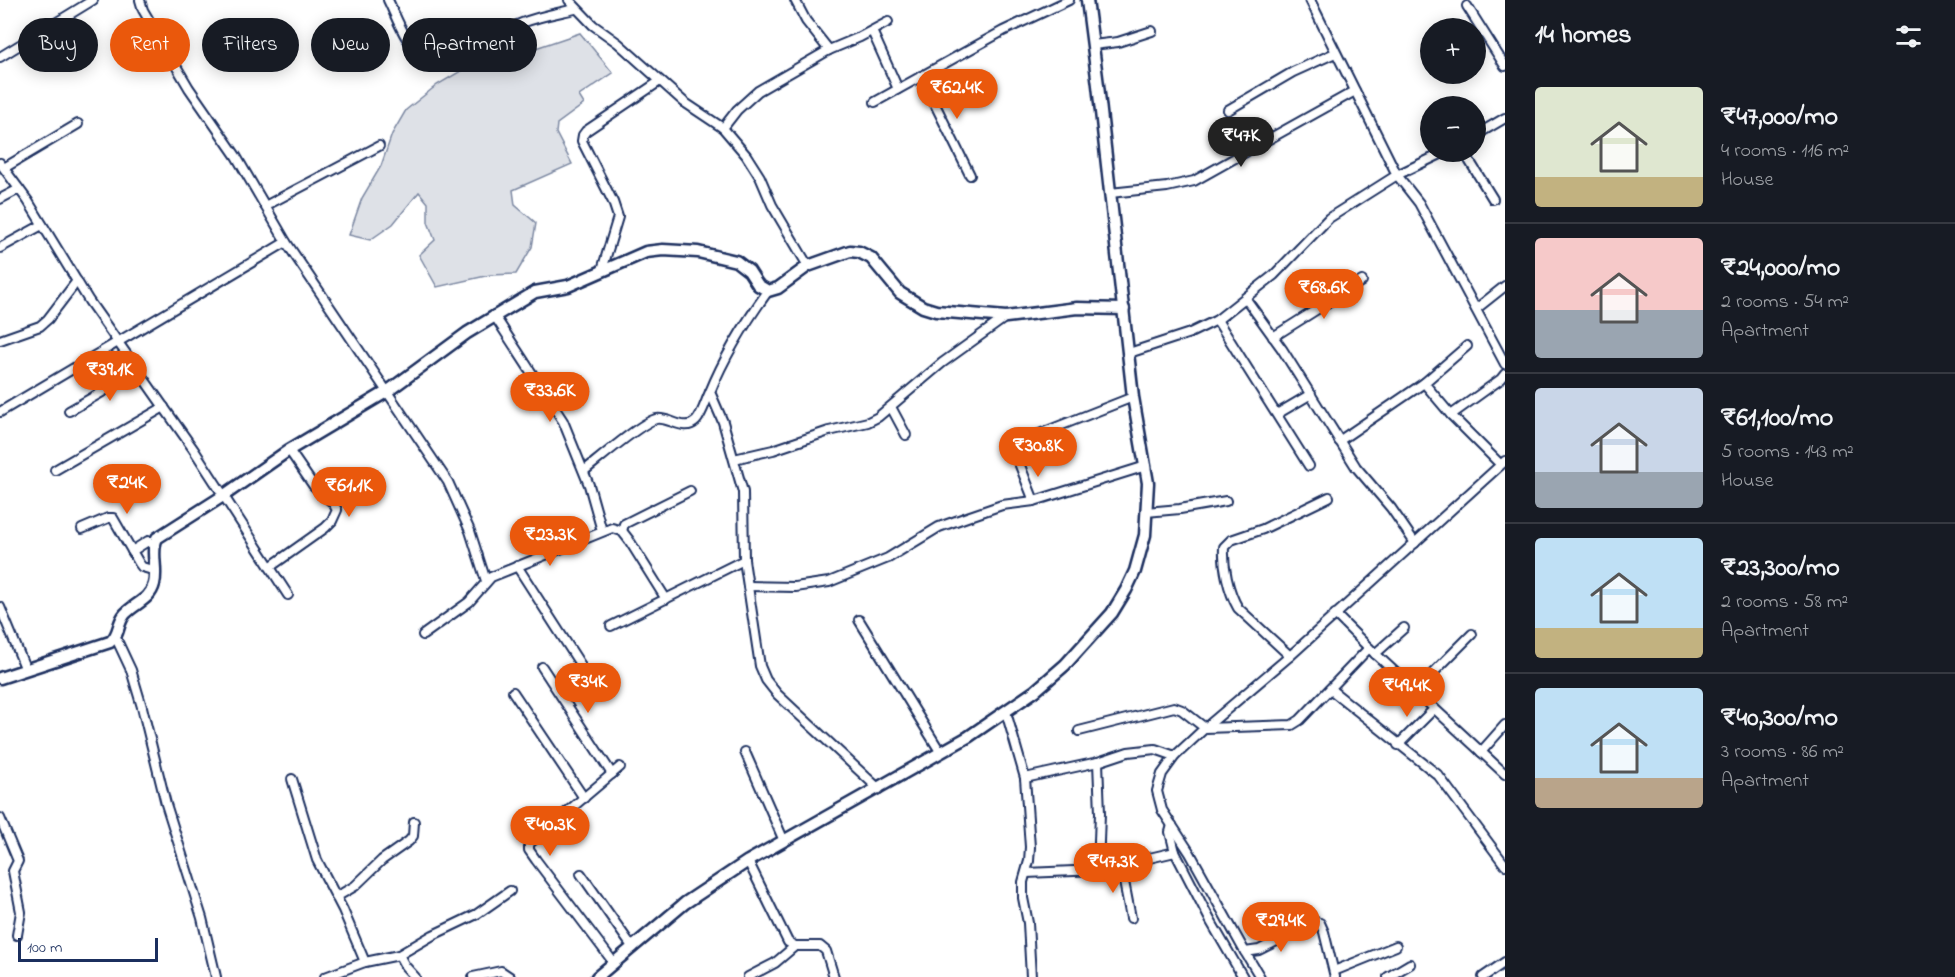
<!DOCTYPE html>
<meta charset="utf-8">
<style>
body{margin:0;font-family:"Indie Flower",sans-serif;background:#242831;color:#f1f3f6;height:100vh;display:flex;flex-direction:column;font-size:22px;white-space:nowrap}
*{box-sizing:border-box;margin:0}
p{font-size:20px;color:#9ea1a6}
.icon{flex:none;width:33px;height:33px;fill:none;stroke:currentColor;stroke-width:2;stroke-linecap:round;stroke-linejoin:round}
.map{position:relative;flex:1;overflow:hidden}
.drawer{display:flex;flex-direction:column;background:#171b24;width:450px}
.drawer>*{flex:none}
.top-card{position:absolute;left:18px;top:18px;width:570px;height:54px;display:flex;gap:12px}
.buttons{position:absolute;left:1420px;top:18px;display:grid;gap:12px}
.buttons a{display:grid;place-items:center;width:66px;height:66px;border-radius:50%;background:#171b24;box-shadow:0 3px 15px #0003;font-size:30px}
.scale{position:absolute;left:18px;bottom:15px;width:140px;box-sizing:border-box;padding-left:6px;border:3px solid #1b2f5e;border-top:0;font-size:16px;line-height:21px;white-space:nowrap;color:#1b2f5e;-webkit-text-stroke:4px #fff;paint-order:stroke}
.price{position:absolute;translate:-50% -51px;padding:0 14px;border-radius:21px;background:#ea580c;color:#fff;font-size:20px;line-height:39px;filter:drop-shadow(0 2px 3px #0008)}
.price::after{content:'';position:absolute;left:50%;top:36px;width:18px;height:14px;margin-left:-9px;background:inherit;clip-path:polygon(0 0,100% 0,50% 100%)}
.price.selected{background:#222;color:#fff}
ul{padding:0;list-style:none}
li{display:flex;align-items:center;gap:18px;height:150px;padding:0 30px}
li+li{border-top:2px solid #363941}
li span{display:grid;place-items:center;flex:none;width:168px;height:120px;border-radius:6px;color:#555}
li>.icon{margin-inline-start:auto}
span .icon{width:72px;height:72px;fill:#fffc;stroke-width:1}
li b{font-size:26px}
h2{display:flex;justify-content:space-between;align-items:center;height:72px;padding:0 30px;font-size:26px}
.pill{padding:0 21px;border-radius:27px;background:#171b24;box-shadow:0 3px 15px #0003;font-size:21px;line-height:54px}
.pill.selected{background:#ea580c;color:#fff}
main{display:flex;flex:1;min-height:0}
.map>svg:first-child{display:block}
</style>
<main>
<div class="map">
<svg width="1505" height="977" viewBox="0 0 1505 977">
<rect width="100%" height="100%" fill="#fff"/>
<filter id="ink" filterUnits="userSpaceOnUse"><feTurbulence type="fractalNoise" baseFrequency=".0167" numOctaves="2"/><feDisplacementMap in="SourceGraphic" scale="12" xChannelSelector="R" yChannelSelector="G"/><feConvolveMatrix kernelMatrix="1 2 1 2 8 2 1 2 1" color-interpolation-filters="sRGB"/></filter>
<g filter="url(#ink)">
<path fill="#dee1e7" stroke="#7c88a2" stroke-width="1.5" d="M580 33 613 73 579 96 584 104 557 124 556 133 572 164 513 190 515 205 536 223 532 247 516 274 490 275 437 287 419 255 435 240 428 222V203L419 192 393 224 370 240 349 235 362 198 381 166 392 134 406 110 437 85 513 40 530 50Z"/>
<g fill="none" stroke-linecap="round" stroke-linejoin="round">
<g stroke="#1b2f5e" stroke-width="12">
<g id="street">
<path d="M140 0 143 10 189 88 236 156 286 242 448 482 470 531 486 581"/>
<path d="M388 0C397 18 406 47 425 57 446 68 500 32 522 23 539 16 558 13 575 9"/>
<path d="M569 0 593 25 618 43 684 102 723 128 746 155 760 177 772 205 808 266"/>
<path d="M795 0 806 21 829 50"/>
<path d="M1310 0 1397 175 1419 203 1505 364"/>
<path d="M1467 6 1505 66"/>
<path d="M872 31 898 89"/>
<path d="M1093 45 1118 42 1152 31"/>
<path d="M0 57 93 0"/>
<path d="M921 76 970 175"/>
<path d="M875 102 1003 31 1069 0"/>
<path d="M1228 110 1293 72 1335 53"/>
<path d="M723 128 737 110 758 91 829 50 860 37 888 22"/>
<path d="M1476 135 1505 118"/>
<path d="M1464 152 1493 199"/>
<path d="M0 163 28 201 89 301 194 450 288 595"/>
<path d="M4 168 78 124"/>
<path d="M1110 193 1167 187 1194 181 1355 91"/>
<path d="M0 199 19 189"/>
<path d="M265 206 379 146"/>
<path d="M0 248 42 225"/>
<path d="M602 270 618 217 613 202 582 141 583 135 586 131 660 81"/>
<path d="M768 291C745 323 725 355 710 392L723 422 743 492 744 560 760 666 766 680 777 694 879 789"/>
<path d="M1246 299 1282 349 1356 467 1391 508 1415 543"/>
<path d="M1476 309 1505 286"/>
<path d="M494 315 563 421 589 485 602 531"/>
<path d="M1217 320 1309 466"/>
<path d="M1273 337 1362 281"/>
<path d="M0 340 40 326 48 319 77 281"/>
<path d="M1129 353 1190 333 1217 320 1274 275 1329 218 1397 175 1445 152"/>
<path d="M1424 383 1451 415 1500 464"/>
<path d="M891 407 906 435"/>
<path d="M69 411 139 371"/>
<path d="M0 412 286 242"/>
<path d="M1277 414 1311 394"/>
<path d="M1451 415 1501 379 1505 374"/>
<path d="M1029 438 1133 397"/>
<path d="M1339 441 1424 383 1467 346"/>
<path d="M734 459 773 450 829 431 868 422 878 417 942 363 1006 317"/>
<path d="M1019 463 1034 501"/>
<path d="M55 470 164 407"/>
<path d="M584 471C598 460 642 422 656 419 669 416 684 433 696 421 702 415 706 400 710 392"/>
<path d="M1146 512 1180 509 1226 501"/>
<path d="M82 529 108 518H113L139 563 142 567 156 571"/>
<path d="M622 531 624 524 690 491"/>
<path d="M132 551 148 541 154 545"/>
<path d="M517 566 580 664"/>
<path d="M270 567 325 528 332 521 337 510 333 503 313 485 289 450"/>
<path d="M748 586 795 587 829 582 888 558 939 527 970 516 1002 505 1034 501 1146 466"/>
<path d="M0 607 26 670"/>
<path d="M1335 614 1369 648 1505 774"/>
<path d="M859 620 941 753"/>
<path d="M611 626 744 560"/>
<path d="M423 635 469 602 491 577 612 528 622 531 629 540 666 599"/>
<path d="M116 638 131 670 142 707 166 804 202 918 216 977"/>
<path d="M1375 654 1404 628"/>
<path d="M1290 656 1238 608C1228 591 1223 566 1224 547L1231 540 1263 529 1329 497"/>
<path d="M542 667 612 774"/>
<path d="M1330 689 1438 775 1505 865"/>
<path d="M1415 691 1472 634"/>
<path d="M513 692 584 798"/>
<path d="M1006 712 1025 778 1030 847 1029 861 1023 882V898L1028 923 1031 977"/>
<path d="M1079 731 1174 707 1182 710 1205 728 1292 725 1300 720 1369 648"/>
<path d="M1398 745 1434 709"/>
<path d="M745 752 784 841"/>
<path d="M1481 752 1505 725"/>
<path d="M1025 778 1098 762 1128 752 1155 749 1175 756"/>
<path d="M292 779 317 860 343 910 365 962"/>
<path d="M0 818 18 861 13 871 21 912 17 935"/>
<path d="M1172 825 1170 832 1175 852 1210 920 1243 977"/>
<path d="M748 861 788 942 795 946H820L826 951 834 977"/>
<path d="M1121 866 1131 918"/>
<path d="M1098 870 1100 813 1098 762"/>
<path d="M1026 873 1098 870 1175 852"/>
<path d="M581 874 633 948"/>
<path d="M336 897 355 886 382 860 409 841 413 836 414 822"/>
<path d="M1245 952 1259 950 1308 925 1316 922 1320 923 1324 932 1335 977"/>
<path d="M399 955 405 966 415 977"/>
<path d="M614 963 536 860 529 850V844L620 767"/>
<path d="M1334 971 1396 946"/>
<path d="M325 977 365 962 399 955 433 935 477 914 510 891"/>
<path d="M473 977 501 971 510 977"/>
<path d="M748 977 775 963 795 946"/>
<path d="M1260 977 1245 952 1190 853 1162 810 1157 791 1162 774 1175 756 1205 728 1290 656 1505 461"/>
<path d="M1388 977 1410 964"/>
<path d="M1483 977 1505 962"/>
</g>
</g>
<g stroke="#1b2f5e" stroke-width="15">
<g id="secondary">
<path d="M0 678 110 642C120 635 117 623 125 614 135 603 150 600 154 584 158 569 150 552 157 538L223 496 289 450 388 391 467 333 535 292 568 286 646 252 663 250 698 252 736 261 749 271 758 285 768 291 778 288 808 266 850 251 859 252 871 258 900 293 923 307 936 311 1006 317 1077 308 1124 309"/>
<path d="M597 977 685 903 748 861 968 737 1035 691 1065 665 1112 613 1126 590 1135 571 1145 535 1148 483 1133 397 1098 85 1087 0"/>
</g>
</g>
<use href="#street" stroke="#fff" stroke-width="8"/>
<use href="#secondary" stroke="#fff" stroke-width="10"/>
</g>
</g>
</svg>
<div class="buttons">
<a>+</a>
<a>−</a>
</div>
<div class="scale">100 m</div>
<b class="price" style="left:957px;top:120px">₹62.4K</b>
<b class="price selected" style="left:1241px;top:168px">₹47K</b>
<b class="price" style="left:1324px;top:320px">₹68.6K</b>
<b class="price" style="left:110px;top:402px">₹39.1K</b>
<b class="price" style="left:550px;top:423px">₹33.6K</b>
<b class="price" style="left:1038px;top:478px">₹30.8K</b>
<b class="price" style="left:127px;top:515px">₹24K</b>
<b class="price" style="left:349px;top:518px">₹61.1K</b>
<b class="price" style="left:550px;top:567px">₹23.3K</b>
<b class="price" style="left:588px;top:714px">₹34K</b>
<b class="price" style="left:1407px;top:718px">₹49.4K</b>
<b class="price" style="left:550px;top:857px">₹40.3K</b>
<b class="price" style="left:1113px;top:894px">₹47.3K</b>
<b class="price" style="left:1281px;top:953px">₹29.4K</b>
<div class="top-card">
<a class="pill">Buy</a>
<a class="pill selected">Rent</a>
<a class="pill">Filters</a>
<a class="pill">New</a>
<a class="pill">Apartment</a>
</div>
</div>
<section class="drawer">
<h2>14 homes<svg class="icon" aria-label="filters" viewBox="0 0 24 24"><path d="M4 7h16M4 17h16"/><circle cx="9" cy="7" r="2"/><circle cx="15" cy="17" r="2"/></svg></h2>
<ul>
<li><span style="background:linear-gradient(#dfe7d0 75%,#c2b280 0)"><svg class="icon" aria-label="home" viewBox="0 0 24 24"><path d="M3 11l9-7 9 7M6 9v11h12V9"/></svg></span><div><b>₹47,000/mo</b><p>4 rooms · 116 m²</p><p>House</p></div></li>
<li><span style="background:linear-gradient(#f6c9c9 60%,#9aa5b1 0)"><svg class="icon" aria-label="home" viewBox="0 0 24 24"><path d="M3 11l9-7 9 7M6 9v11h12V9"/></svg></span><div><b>₹24,000/mo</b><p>2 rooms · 54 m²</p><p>Apartment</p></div></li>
<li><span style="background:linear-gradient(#c9d6e8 70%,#9aa5b1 0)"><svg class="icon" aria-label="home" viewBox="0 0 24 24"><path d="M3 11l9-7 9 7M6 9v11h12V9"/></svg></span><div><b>₹61,100/mo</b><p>5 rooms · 143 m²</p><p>House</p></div></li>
<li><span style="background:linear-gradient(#bfe0f5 75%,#c2b280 0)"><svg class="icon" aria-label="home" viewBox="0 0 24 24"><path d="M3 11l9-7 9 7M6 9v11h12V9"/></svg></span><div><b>₹23,300/mo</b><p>2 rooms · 58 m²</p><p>Apartment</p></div></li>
<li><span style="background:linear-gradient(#bfe0f5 75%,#b9a48a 0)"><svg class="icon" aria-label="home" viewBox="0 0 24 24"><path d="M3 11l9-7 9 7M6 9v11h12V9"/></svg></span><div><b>₹40,300/mo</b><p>3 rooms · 86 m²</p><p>Apartment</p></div></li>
</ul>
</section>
</main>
